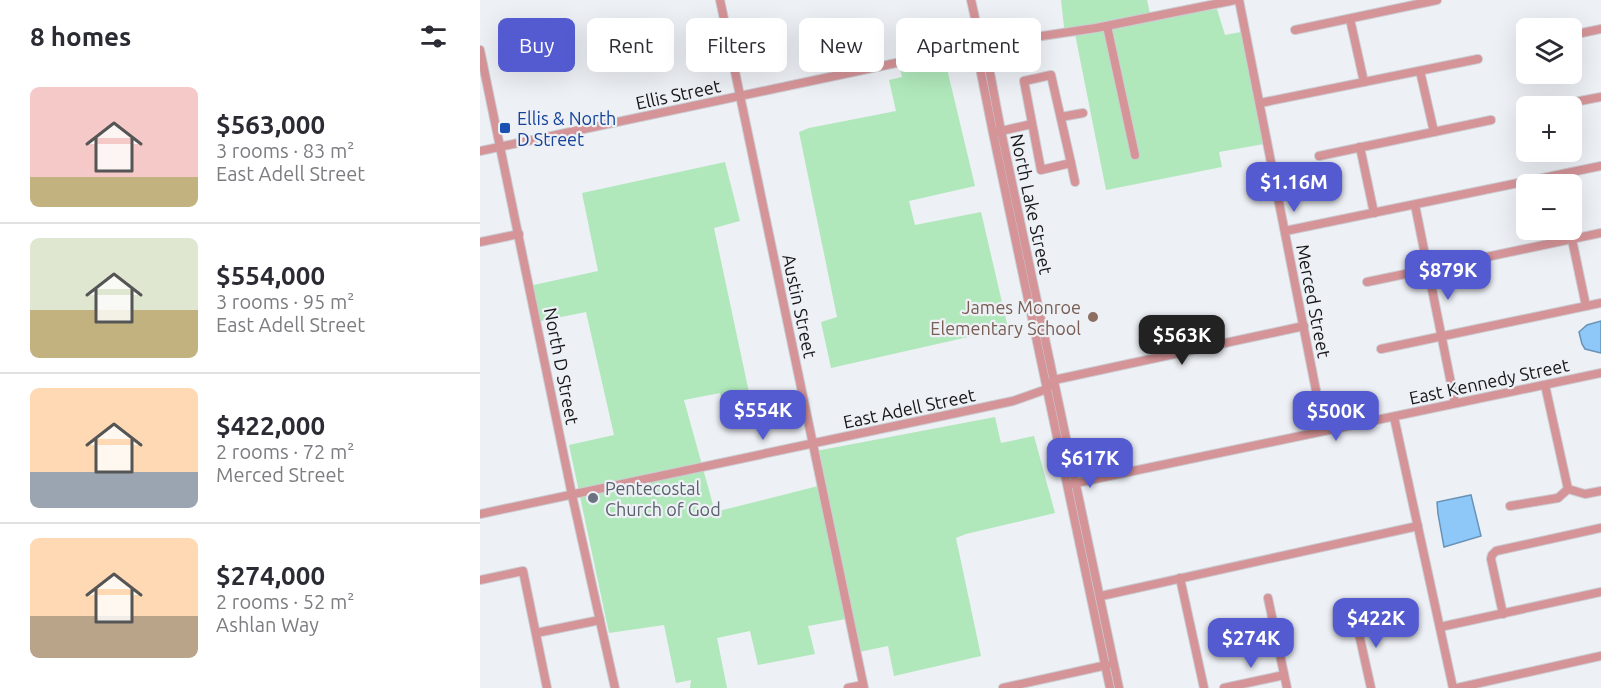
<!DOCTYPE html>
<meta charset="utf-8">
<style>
body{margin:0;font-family:Ubuntu,sans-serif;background:#f2f2f3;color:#2b2b33;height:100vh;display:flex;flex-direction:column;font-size:22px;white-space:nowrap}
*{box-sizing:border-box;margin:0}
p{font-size:20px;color:#7c7c81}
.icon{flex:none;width:33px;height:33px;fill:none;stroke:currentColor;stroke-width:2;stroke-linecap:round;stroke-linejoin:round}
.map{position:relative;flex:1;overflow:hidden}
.details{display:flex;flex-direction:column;background:#fff;width:480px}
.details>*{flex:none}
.top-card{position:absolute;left:18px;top:18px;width:570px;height:54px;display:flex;gap:12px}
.fabs{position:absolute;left:1036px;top:18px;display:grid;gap:12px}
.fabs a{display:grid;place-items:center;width:66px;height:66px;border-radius:9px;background:#fff;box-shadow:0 6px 24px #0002;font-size:30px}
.price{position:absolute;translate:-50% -51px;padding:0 14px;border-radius:12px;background:#545ad0;color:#fff;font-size:20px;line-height:39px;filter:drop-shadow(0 2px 3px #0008)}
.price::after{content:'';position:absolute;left:50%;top:36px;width:18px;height:14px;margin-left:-9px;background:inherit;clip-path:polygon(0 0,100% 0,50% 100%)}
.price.current{background:#222;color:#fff}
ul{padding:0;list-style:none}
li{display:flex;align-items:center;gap:18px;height:150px;padding:0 30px}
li+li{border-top:2px solid #e1e1e2}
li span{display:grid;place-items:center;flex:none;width:168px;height:120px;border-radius:9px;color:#555}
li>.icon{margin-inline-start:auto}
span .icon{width:72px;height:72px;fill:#fffc;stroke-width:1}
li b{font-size:26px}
h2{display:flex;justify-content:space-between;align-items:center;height:72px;padding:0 30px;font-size:26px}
.chip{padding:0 21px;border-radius:9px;background:#fff;box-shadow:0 6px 24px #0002;font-size:21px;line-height:54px}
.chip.current{background:#545ad0;color:#fff}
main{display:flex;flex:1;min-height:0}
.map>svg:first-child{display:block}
</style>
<main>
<section class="details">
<h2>8 homes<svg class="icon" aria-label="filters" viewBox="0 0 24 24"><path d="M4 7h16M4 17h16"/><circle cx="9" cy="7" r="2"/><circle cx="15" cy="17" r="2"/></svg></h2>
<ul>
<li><span style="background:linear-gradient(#f6c9c9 75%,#c2b280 0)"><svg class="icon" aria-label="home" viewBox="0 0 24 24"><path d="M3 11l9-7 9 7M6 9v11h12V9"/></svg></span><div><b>$563,000</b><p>3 rooms · 83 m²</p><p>East Adell Street</p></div></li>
<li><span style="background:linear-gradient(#dfe7d0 60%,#c2b280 0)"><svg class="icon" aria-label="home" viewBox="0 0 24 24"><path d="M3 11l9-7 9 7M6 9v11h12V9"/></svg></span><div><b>$554,000</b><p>3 rooms · 95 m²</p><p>East Adell Street</p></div></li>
<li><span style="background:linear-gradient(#ffd9b3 70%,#9aa5b1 0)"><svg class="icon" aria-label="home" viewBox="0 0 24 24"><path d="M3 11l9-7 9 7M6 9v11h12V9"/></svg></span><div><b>$422,000</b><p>2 rooms · 72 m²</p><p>Merced Street</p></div></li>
<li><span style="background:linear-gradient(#ffd9b3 65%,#b9a48a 0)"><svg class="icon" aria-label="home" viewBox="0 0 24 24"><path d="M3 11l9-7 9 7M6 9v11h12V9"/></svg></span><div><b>$274,000</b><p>2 rooms · 52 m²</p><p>Ashlan Way</p></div></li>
</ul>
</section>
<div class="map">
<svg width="1121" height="688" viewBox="0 0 1121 688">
<rect width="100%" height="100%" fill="#edf0f5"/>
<g fill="#b0e8bb">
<path d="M581 0H667L671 18 737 9 745 35 761 32 784 144 739 152 742 167 626 190 595 34 585 36Z"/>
<path d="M463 52 495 186 429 201 435 225 501 212 528 328 351 368 341 322 357 317 319 132 329 128 416 111 409 80 422 77 419 64Z"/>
<path d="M245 162 260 221 234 228 271 402 244 408 240 393 204 400 235 512 342 485 336 451 515 417 521 443 554 436 575 513 486 534 476 538 501 656 414 676 408 646 374 653 366 619 328 626 335 654 278 665 270 631 237 638 247 688H210L211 680 196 683 184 625 129 633 89 445 134 435 106 312 56 322 49 286 118 271 102 193Z"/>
</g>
<g fill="#8dc8f9" stroke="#6993b6" stroke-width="1.5">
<path d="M1121 321V353L1105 349 1102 344 1099 332 1107 325Z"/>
<path d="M991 495 1001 536 964 547 958 514 957 502Z"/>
</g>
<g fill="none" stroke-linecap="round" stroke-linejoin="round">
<g stroke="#cacdd2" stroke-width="10">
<g id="minor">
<path d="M240 0 384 688"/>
<path d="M491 0 501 45 507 57 521 131 639 688"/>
<path d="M759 0 844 431"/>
<path d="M870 19 884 82"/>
<path d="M627 26 655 155"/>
<path d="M815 30 957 0"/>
<path d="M1092 35 1121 29"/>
<path d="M501 45 498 58 513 133 630 688"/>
<path d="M0 50 92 495 135 688"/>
<path d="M940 71 954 132"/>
<path d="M571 75 591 163 561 170 544 81Z"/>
<path d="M780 103 998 59"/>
<path d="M1074 106 1121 97"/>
<path d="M581 117 603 113"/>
<path d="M517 132 552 124"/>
<path d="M880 147 894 213"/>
<path d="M0 151 501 45 616 28 755 0"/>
<path d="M839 156 1011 120"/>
<path d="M591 163 595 182"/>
<path d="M1079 175 1081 184"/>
<path d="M935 205 975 403"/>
<path d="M1090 230 1106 306"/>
<path d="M805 231 1121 166"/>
<path d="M0 242 39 234"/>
<path d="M887 282 1121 233"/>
<path d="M901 349 1121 303"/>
<path d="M1065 385 1088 489"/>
<path d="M914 417 973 688"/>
<path d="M591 484 1121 373"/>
<path d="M1030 506 1078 498 1088 489 1105 494 1121 491"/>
<path d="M0 514 533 401 567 389 574 380 824 326"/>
<path d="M700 578 724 688"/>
<path d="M0 580 43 571 67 688"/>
<path d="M621 596 938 526"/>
<path d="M788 598 807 688"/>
<path d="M1023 614 1011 559 1012 555 1016 551 1121 528"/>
<path d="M875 616 891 688"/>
<path d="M960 627 1121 592"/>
<path d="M56 633 120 620"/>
<path d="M368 688 383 685"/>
<path d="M523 688 627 665"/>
<path d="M744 688 804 675"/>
<path d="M977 688 1121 656"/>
</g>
</g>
<use href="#minor" stroke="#d59498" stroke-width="8"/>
</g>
<rect fill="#1a4fb4" stroke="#edf0f5" stroke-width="2" x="19" y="122" width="12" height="12" rx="3"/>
<circle fill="#8d6e63" stroke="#edf0f5" stroke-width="2" cx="613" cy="317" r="6"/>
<circle fill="#6b7280" stroke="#edf0f5" stroke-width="2" cx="113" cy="498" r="6"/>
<g text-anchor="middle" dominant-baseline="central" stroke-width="4.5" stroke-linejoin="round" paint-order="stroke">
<g font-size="18" fill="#151618" stroke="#edf0f5">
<text transform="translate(198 94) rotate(-12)">Ellis Street</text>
<text transform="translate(552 204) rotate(78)">North Lake Street</text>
<text transform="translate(834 301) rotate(79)">Merced Street</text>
<text transform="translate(320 306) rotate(78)">Austin Street</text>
<text transform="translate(82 366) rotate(79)">North D Street</text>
<text transform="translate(1009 381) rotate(-12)">East Kennedy Street</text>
<text transform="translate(429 408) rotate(-12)">East Adell Street</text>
</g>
<g font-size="18" fill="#164399" stroke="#edf0f5" text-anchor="start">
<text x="37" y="118">Ellis &amp; North<tspan x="37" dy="21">D Street</tspan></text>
</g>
<g font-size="18" fill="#785e54" stroke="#edf0f5" text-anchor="end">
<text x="601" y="307">James Monroe<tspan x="601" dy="21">Elementary School</tspan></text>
</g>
<g font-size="18" fill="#5b616d" stroke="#edf0f5" text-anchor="start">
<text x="125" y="488">Pentecostal<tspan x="125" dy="21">Church of God</tspan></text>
</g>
</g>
</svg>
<div class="fabs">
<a><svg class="icon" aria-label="layers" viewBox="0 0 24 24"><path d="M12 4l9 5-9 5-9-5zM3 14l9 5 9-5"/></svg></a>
<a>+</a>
<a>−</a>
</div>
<b class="price" style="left:814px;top:213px">$1.16M</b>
<b class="price" style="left:968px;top:301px">$879K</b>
<b class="price current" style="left:702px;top:366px">$563K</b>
<b class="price" style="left:283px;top:441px">$554K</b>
<b class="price" style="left:856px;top:442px">$500K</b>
<b class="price" style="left:610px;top:489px">$617K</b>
<b class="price" style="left:896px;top:649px">$422K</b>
<b class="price" style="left:771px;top:669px">$274K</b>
<div class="top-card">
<a class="chip current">Buy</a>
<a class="chip">Rent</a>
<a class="chip">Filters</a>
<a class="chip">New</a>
<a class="chip">Apartment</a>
</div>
</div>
</main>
